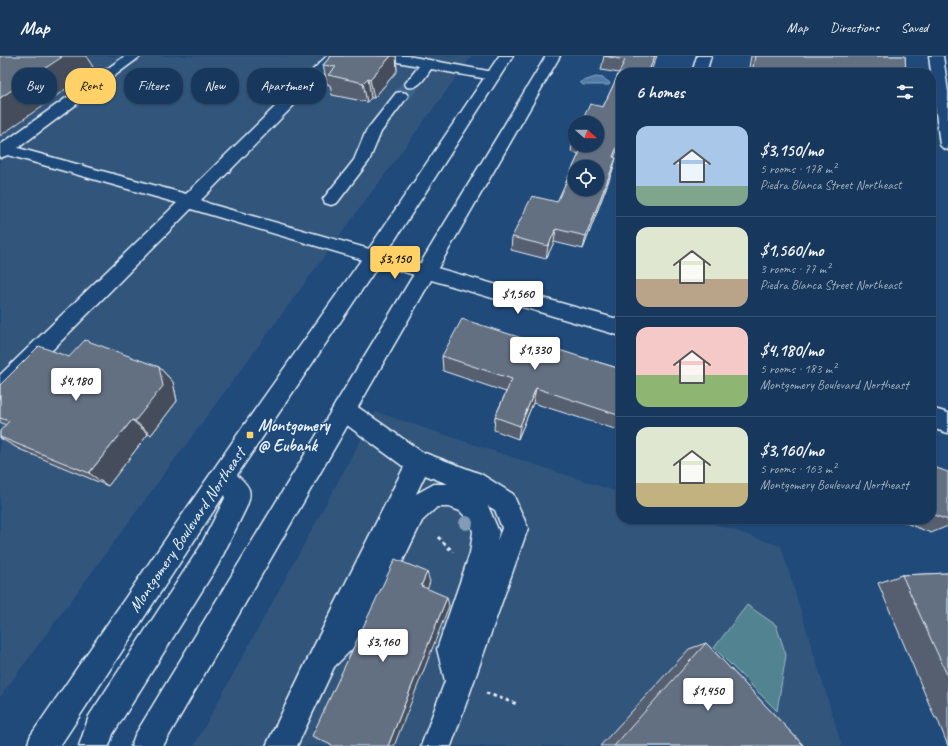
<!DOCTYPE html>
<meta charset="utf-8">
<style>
body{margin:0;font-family:Caveat,sans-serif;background:#203f62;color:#f1f3f6;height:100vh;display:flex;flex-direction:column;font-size:15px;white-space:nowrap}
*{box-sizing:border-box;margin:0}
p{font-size:13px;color:#9eacbb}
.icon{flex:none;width:22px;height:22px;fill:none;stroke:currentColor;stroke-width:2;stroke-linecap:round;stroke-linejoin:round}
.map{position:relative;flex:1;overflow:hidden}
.panel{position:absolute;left:616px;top:12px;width:320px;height:456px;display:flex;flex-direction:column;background:#17385c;border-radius:16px;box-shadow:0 1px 3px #0004,0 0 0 1px #365272}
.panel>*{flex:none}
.hud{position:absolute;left:12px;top:12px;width:380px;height:36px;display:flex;gap:8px}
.needle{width:26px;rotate:111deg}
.tools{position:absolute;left:568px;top:60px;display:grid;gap:8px}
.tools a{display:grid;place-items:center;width:36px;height:36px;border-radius:50%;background:#17385c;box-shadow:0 1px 3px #0004,0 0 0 1px #365272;font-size:20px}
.price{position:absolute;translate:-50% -34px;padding:0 9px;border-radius:4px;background:#fff;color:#222;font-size:13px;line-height:26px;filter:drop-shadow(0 1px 2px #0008)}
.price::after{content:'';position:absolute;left:50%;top:24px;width:12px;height:9px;margin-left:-6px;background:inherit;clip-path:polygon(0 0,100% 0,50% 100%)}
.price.selected{background:#ffd166;color:#111}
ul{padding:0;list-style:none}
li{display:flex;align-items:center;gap:12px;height:100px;padding:0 20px}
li+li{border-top:1px solid #365272}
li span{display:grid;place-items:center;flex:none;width:112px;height:80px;border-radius:12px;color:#555}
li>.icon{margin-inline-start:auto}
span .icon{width:48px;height:48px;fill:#fffc;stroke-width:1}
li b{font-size:17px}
h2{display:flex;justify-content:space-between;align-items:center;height:48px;padding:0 20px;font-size:17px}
.tag{padding:0 14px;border-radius:16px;background:#17385c;box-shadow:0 1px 3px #0004,0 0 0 1px #365272;font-size:14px;line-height:36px}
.tag.selected{background:#ffd166;color:#111}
header{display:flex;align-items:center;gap:24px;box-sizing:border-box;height:56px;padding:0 20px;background:#17385c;border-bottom:1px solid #365272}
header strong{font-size:19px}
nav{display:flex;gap:22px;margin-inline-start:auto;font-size:14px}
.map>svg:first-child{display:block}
</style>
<header>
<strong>Map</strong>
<nav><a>Map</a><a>Directions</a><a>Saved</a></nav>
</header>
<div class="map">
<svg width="948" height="690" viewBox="0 0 948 690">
<rect width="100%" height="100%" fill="#1f4a7a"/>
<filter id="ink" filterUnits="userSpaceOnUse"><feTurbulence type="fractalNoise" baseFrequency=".025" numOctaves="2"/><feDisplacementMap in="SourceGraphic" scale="8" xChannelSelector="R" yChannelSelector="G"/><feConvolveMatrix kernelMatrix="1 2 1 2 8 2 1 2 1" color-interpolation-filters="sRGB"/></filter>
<g filter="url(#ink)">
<g fill="#33557c">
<path d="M0 0H472L0 641Z"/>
<path d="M376 356 621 437V463H700L781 490 842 690H194Z"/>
</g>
<path fill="#518490" stroke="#9cbac4" d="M747 549 776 569 786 599 777 655 714 592Z"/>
<path fill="#517aa5" stroke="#8daac6" d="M596 21 603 22 610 27 609 29H583L580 26Z"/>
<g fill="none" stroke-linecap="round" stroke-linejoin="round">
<path stroke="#3d638d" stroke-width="16" stroke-dasharray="16 8" stroke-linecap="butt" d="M401 40 412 28"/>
<g stroke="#e8f1f8" stroke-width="3">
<g id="minor">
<path d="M125 0H141L18 92 186 138 327 0H342L201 144 210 148 621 264V280L191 153 8 339 0 342V319L177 147 8 99 0 102V89Z"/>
<path d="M379 0H408L493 16 498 17 500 20 498 23 493 24 431 13C425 21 419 34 407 31L405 28 419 10 381 3Z"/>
<path d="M697 0H711L706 17H692Z"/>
<path d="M929 0H943L948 36V94L943 92 940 89Z"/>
<path d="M401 36 406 37 408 40 381 76 369 105 337 147 331 149 325 147 323 143 354 104 366 75 396 37Z"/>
<path d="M344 344 352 347 422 396 481 418 513 438 528 472 451 690H421L445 625 437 593 470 497 473 476 471 467 460 455 449 451H437L422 465 368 577 334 611 297 690H266L313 592 404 411 336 361 333 354 336 347ZM425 419 448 428H434L416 438ZM488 450 495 454 502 472 497 485 499 476Z"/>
<path d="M931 352 948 357V377L931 372Z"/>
</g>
</g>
<g stroke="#e8f1f8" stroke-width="3">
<g id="major">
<path d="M499 0H513L380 207 237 419C250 431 253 435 246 452L218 509 113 678 109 690H79L89 660 200 491 225 442 224 439 60 690H27L31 679 242 372 366 197Z"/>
<path d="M546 0H560L163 690H131L135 679Z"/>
</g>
</g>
<g stroke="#e8f1f8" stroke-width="3" stroke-dasharray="3.5 3.5" stroke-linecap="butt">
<path d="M438 481 453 496"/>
<path d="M486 637 517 648"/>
</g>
<use href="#minor" fill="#1f4a7a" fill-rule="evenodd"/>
<use href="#major" fill="#1f4a7a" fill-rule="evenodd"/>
</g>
<circle fill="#819db6" cx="466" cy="467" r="7"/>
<g fill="#555f70" stroke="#e8f1f8">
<path d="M331 0H396L397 15 374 42H371L367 46 332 39 330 29 327 28 323 9Z"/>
<path d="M604 0H657L621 17 614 102H616L612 116 583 193 554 186 546 203 511 194 512 181 557 146 579 98 571 96 573 82 575 79V89H597L603 51 619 17 601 14Z"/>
<path d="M751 0H905L906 17H748Z"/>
<path d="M442 300 581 301 621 313V375L533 347 518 383 494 374 495 361 506 336 443 315Z"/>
<path d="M69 301 159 311 173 326 177 345 151 379 148 378 108 430 19 393 0 382V375L6 369 0 366V329Z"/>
<path d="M931 410 948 464V470L931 477 896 463H931Z"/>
<path d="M948 517V690L937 662H935L878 527 902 519Z"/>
<path d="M706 587 804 690H600L689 593Z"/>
</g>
<g fill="#454e5b" stroke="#e8f1f8">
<path d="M60 0H86L93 11 76 23 77 25 0 80V42Z"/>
<path d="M391 0H396L397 15 374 42 370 23Z"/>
<path d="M655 0H657L650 17H648Z"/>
<path d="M368 22 371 42 367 46 363 27Z"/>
<path d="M621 80V85L609 115 613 101Z"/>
<path d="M616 102 612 116 583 193 586 180Z"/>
<path d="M556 173 554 186 546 203 548 190Z"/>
<path d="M159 311 173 326 177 345 151 379 135 365Z"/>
<path d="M536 332 533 347 518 383 520 370Z"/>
<path d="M132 364 148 378 108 430 89 417Z"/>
<path d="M427 516 430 526 425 539 421 530Z"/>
<path d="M447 541 449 550 394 690H388Z"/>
</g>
<g fill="#636f82" stroke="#e8f1f8" fill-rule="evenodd">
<path d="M0 0H60V1H62L0 42Z"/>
<path d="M331 0H391L370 23 368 22 363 27 328 19 336 11 323 9Z"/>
<path d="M604 0H655L648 17H621V80L613 101 616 102 586 180 556 173 548 190 512 181 532 140 557 146 583 89H597V67H581L590 48 603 51 625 4ZM575 111H597V133H575Z"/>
<path d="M755 0H905L906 17H812L783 12V17H752Z"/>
<path d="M462 263 581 301 621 313V360L536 332 520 370 495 361 512 323 442 300Z"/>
<path d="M85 284 159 311 163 330 135 365 132 364 89 417 0 381V375L9 365 0 362V329L39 290 69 301Z"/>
<path d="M931 410 948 416V464L931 458Z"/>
<path d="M395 503 427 516 421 530 447 541 388 690H333L312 680Z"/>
<path d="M948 517V621L902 519Z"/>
<path d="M706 587 804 690H614Z"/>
</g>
</g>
<rect fill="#ffd166" stroke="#1f4a7a" stroke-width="1.5" x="246" y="375" width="8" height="8" rx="2"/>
<g text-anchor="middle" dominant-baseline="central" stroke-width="3" stroke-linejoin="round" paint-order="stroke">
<g font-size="17" font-weight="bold" fill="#e8f1f8" stroke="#1f4a7a" text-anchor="start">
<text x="258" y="369">Montgomery<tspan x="258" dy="20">@ Eubank</tspan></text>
</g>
<g font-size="17" fill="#e8f1f8" stroke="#1f4a7a">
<text transform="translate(187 474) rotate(-56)">Montgomery Boulevard Northeast</text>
</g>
</g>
</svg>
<div class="tools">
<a><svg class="needle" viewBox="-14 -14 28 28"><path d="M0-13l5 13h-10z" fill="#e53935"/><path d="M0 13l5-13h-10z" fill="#9eacbb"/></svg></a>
<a><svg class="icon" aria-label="locate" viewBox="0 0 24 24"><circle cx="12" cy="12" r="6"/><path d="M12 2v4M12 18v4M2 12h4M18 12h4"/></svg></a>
</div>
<b class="price selected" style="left:395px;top:224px">$3,150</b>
<b class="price" style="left:518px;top:259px">$1,560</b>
<b class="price" style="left:535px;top:315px">$1,330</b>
<b class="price" style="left:76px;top:346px">$4,180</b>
<b class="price" style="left:383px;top:607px">$3,160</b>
<b class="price" style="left:708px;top:656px">$1,450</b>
<div class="hud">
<a class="tag">Buy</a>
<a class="tag selected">Rent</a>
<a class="tag">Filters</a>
<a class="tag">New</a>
<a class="tag">Apartment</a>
</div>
<section class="panel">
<h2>6 homes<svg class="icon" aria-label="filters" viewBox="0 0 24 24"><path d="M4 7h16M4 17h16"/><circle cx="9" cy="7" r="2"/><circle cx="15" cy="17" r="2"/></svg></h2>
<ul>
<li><span style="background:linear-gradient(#a9c7e8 75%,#7fa58c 0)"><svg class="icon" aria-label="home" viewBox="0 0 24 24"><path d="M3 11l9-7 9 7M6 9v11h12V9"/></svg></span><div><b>$3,150/mo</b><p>5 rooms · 178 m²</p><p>Piedra Blanca Street Northeast</p></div></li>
<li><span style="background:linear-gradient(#dfe7d0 65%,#b9a48a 0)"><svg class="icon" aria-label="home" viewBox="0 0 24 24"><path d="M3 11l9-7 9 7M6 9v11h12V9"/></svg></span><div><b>$1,560/mo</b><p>3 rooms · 77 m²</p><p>Piedra Blanca Street Northeast</p></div></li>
<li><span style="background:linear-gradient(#f6c9c9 60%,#8fb573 0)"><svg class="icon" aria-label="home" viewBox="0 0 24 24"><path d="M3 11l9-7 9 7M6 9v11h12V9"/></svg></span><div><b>$4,180/mo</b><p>5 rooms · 183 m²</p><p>Montgomery Boulevard Northeast</p></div></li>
<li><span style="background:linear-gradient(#dfe7d0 70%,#c2b280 0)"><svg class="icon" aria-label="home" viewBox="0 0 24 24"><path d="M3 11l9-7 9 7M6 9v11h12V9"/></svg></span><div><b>$3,160/mo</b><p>5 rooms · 163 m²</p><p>Montgomery Boulevard Northeast</p></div></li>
</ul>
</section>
</div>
